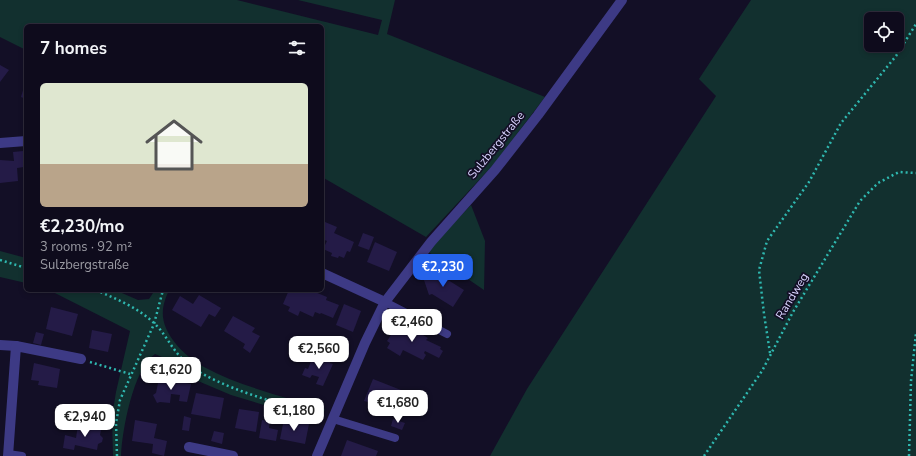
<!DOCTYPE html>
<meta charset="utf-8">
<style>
body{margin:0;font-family:"Nunito Sans",sans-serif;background:#171425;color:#f1f3f6;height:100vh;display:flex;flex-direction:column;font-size:15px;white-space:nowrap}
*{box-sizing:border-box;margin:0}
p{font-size:13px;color:#9b9ba3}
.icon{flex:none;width:22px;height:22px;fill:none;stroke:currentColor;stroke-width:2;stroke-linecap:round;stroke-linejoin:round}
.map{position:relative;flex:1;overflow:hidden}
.drawer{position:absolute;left:24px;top:24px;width:300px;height:268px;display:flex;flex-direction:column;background:#0e0b1c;border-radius:6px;box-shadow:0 2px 6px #0003,0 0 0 1px #2e2b3b}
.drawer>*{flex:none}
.fabs{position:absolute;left:864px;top:12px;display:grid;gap:8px}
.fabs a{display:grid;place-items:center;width:40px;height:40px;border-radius:6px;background:#0e0b1c;box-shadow:0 2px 6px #0003,0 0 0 1px #2e2b3b;font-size:20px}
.price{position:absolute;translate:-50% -34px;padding:0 9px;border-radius:8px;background:#fff;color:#222;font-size:13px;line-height:26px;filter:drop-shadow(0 1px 2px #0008)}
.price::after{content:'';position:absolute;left:50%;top:24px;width:12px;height:9px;margin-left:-6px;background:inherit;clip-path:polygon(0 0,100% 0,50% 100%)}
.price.current{background:#2563eb;color:#fff}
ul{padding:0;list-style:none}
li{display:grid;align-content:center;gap:8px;height:212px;padding:0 16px}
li+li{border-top:1px solid #2e2b3b}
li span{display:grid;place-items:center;height:124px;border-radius:6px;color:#555}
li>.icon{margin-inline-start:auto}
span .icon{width:72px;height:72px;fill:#fffc;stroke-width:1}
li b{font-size:17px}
h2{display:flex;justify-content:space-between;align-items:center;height:48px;padding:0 16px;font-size:17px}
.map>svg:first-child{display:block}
</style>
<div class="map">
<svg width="916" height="456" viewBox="0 0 916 456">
<rect width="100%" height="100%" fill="#130f26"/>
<g fill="#12302f" fill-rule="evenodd">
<path d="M0 0H237L378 35 382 20 298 0H395L387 34 545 97 494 164 426 237 322 177V26H26V50L0 37Z"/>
<path d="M751 0H916V456H490L527 389 716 96 699 79ZM871 19H897V45H871Z"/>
<path d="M471 205 485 241 484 290 427 251Z"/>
<path d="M0 251 26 258V283L0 277Z"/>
<path d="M49 290H115L138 300 149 299 155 290H169C165 299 162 307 163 317 165 337 187 358 204 367 241 387 285 397 325 409L320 422 231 395 198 381 167 363 162 357 155 354C133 369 122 431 121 456H113L112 417 116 392 130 331Z"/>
</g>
<g fill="#241b47">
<path d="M0 65 9 70 0 82Z"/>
<path d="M26 80V99L21 97Z"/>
<path d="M23 151 24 167 17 168 18 181 0 183V160L14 161 13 152Z"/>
<path d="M325 222 337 227 334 233 354 242 350 252 347 251 344 258 339 256 338 258 331 256 332 253 323 249 327 241 322 239V227Z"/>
<path d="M363 233 374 237 369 250 358 246Z"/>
<path d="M375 242 397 252 389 271 367 262Z"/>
<path d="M432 270 464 290 453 307 432 294 429 295 423 277 429 275Z"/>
<path d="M289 290H310L327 297 326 300 339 305 333 318 321 313 320 314 315 312 313 317 300 311 298 316 288 311 290 307 283 304Z"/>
<path d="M199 295 221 308 215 317 209 314 201 327 172 310 180 296 193 304Z"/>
<path d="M344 304 361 311 353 332 336 325Z"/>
<path d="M51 307 78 314 72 336 46 329Z"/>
<path d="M233 316 255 328 252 332 260 336 250 353 243 348 245 344 224 331Z"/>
<path d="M399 323 417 334 418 332 428 338 426 340 441 347 440 349 443 351 439 358 425 351 424 353 426 355 423 360 403 350 400 356 387 348 390 343 387 341Z"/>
<path d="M92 330 112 334 108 352 89 348Z"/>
<path d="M36 332 44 334 41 345 33 343Z"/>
<path d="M313 356 323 360 324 357 331 360 330 363 333 364 323 386 316 384 319 377 312 375 310 378 302 375 305 368 308 369Z"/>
<path d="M34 363 60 369 57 388 38 385 39 381 31 380Z"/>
<path d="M159 378 191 384 187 402 179 401 180 395 171 394 170 403 160 402 157 403 153 395 156 393Z"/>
<path d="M373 379 406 392 399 409 382 402 381 405 364 401Z"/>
<path d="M196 393 224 398 220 419 191 414Z"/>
<path d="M239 409 259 412 256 432 235 428Z"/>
<path d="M184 416 191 418 189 431 182 430Z"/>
<path d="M284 419 309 424 305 444 280 439Z"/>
<path d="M393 419 405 423 402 430 391 426Z"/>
<path d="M135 420 157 424 154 438 167 441 164 456 152 453 153 444 132 441Z"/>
<path d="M262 420 270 421 269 428 278 430 276 441 259 438Z"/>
<path d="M90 424 102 426 100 435 103 438 102 442 98 444 97 450 75 445 74 450 63 448 65 435 76 438 78 425 89 427Z"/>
<path d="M214 431 224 433 222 444 211 441Z"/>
<path d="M347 440 378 451 376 456H341Z"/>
</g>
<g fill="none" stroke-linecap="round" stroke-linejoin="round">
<g stroke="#2fb8b0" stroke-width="2.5" stroke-dasharray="2 3" stroke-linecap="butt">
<path d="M0 260 26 268"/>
<path d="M96 290C116 299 137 307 154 323 167 335 173 353 189 365 219 388 284 405 322 416"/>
<path d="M770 353 764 314 759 270 767 241 809 182 841 123 896 56 916 24"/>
<path d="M90 362 130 374"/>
<path d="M117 456 116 423 120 400 154 324 163 290"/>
<path d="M704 456 762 371 793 312 860 201 878 183 899 172 916 173"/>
<path d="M909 456 911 381 916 333"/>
</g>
<g stroke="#3d3a85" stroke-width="8">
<path d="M385 302 447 334"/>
<path d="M333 419 395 438"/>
<path d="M8 454 22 456"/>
</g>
<g stroke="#3d3a85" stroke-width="10">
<path d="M0 143 26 141"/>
<path d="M322 273 385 302"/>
<path d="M0 345 16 346"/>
<path d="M189 447 233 456"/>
<path d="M8 456 16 346 81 359"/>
<path d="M317 456 365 343 385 302 431 242 495 170 538 115 622 0"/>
</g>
</g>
<g text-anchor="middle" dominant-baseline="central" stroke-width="3.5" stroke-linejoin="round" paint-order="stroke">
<g font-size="12" fill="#d9d4ff" stroke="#130f26">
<text transform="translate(496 145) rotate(-51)">Sulzbergstraße</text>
<text transform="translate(792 296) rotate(-59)">Randweg</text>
</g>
</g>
</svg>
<div class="fabs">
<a><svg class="icon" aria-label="locate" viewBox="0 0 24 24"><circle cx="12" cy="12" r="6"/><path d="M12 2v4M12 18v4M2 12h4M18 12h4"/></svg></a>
</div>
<b class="price current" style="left:443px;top:288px">€2,230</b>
<b class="price" style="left:412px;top:343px">€2,460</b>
<b class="price" style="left:319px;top:370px">€2,560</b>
<b class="price" style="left:171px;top:391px">€1,620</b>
<b class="price" style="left:398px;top:424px">€1,680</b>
<b class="price" style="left:294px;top:432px">€1,180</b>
<b class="price" style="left:85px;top:438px">€2,940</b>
<section class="drawer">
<h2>7 homes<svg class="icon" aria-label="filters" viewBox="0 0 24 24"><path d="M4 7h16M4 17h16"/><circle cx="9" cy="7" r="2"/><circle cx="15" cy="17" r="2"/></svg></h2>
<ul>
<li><span style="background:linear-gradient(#dfe7d0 65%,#b9a48a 0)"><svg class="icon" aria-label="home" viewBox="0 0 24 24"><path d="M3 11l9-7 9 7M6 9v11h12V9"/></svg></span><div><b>€2,230/mo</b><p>3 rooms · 92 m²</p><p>Sulzbergstraße</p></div></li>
</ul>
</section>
</div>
